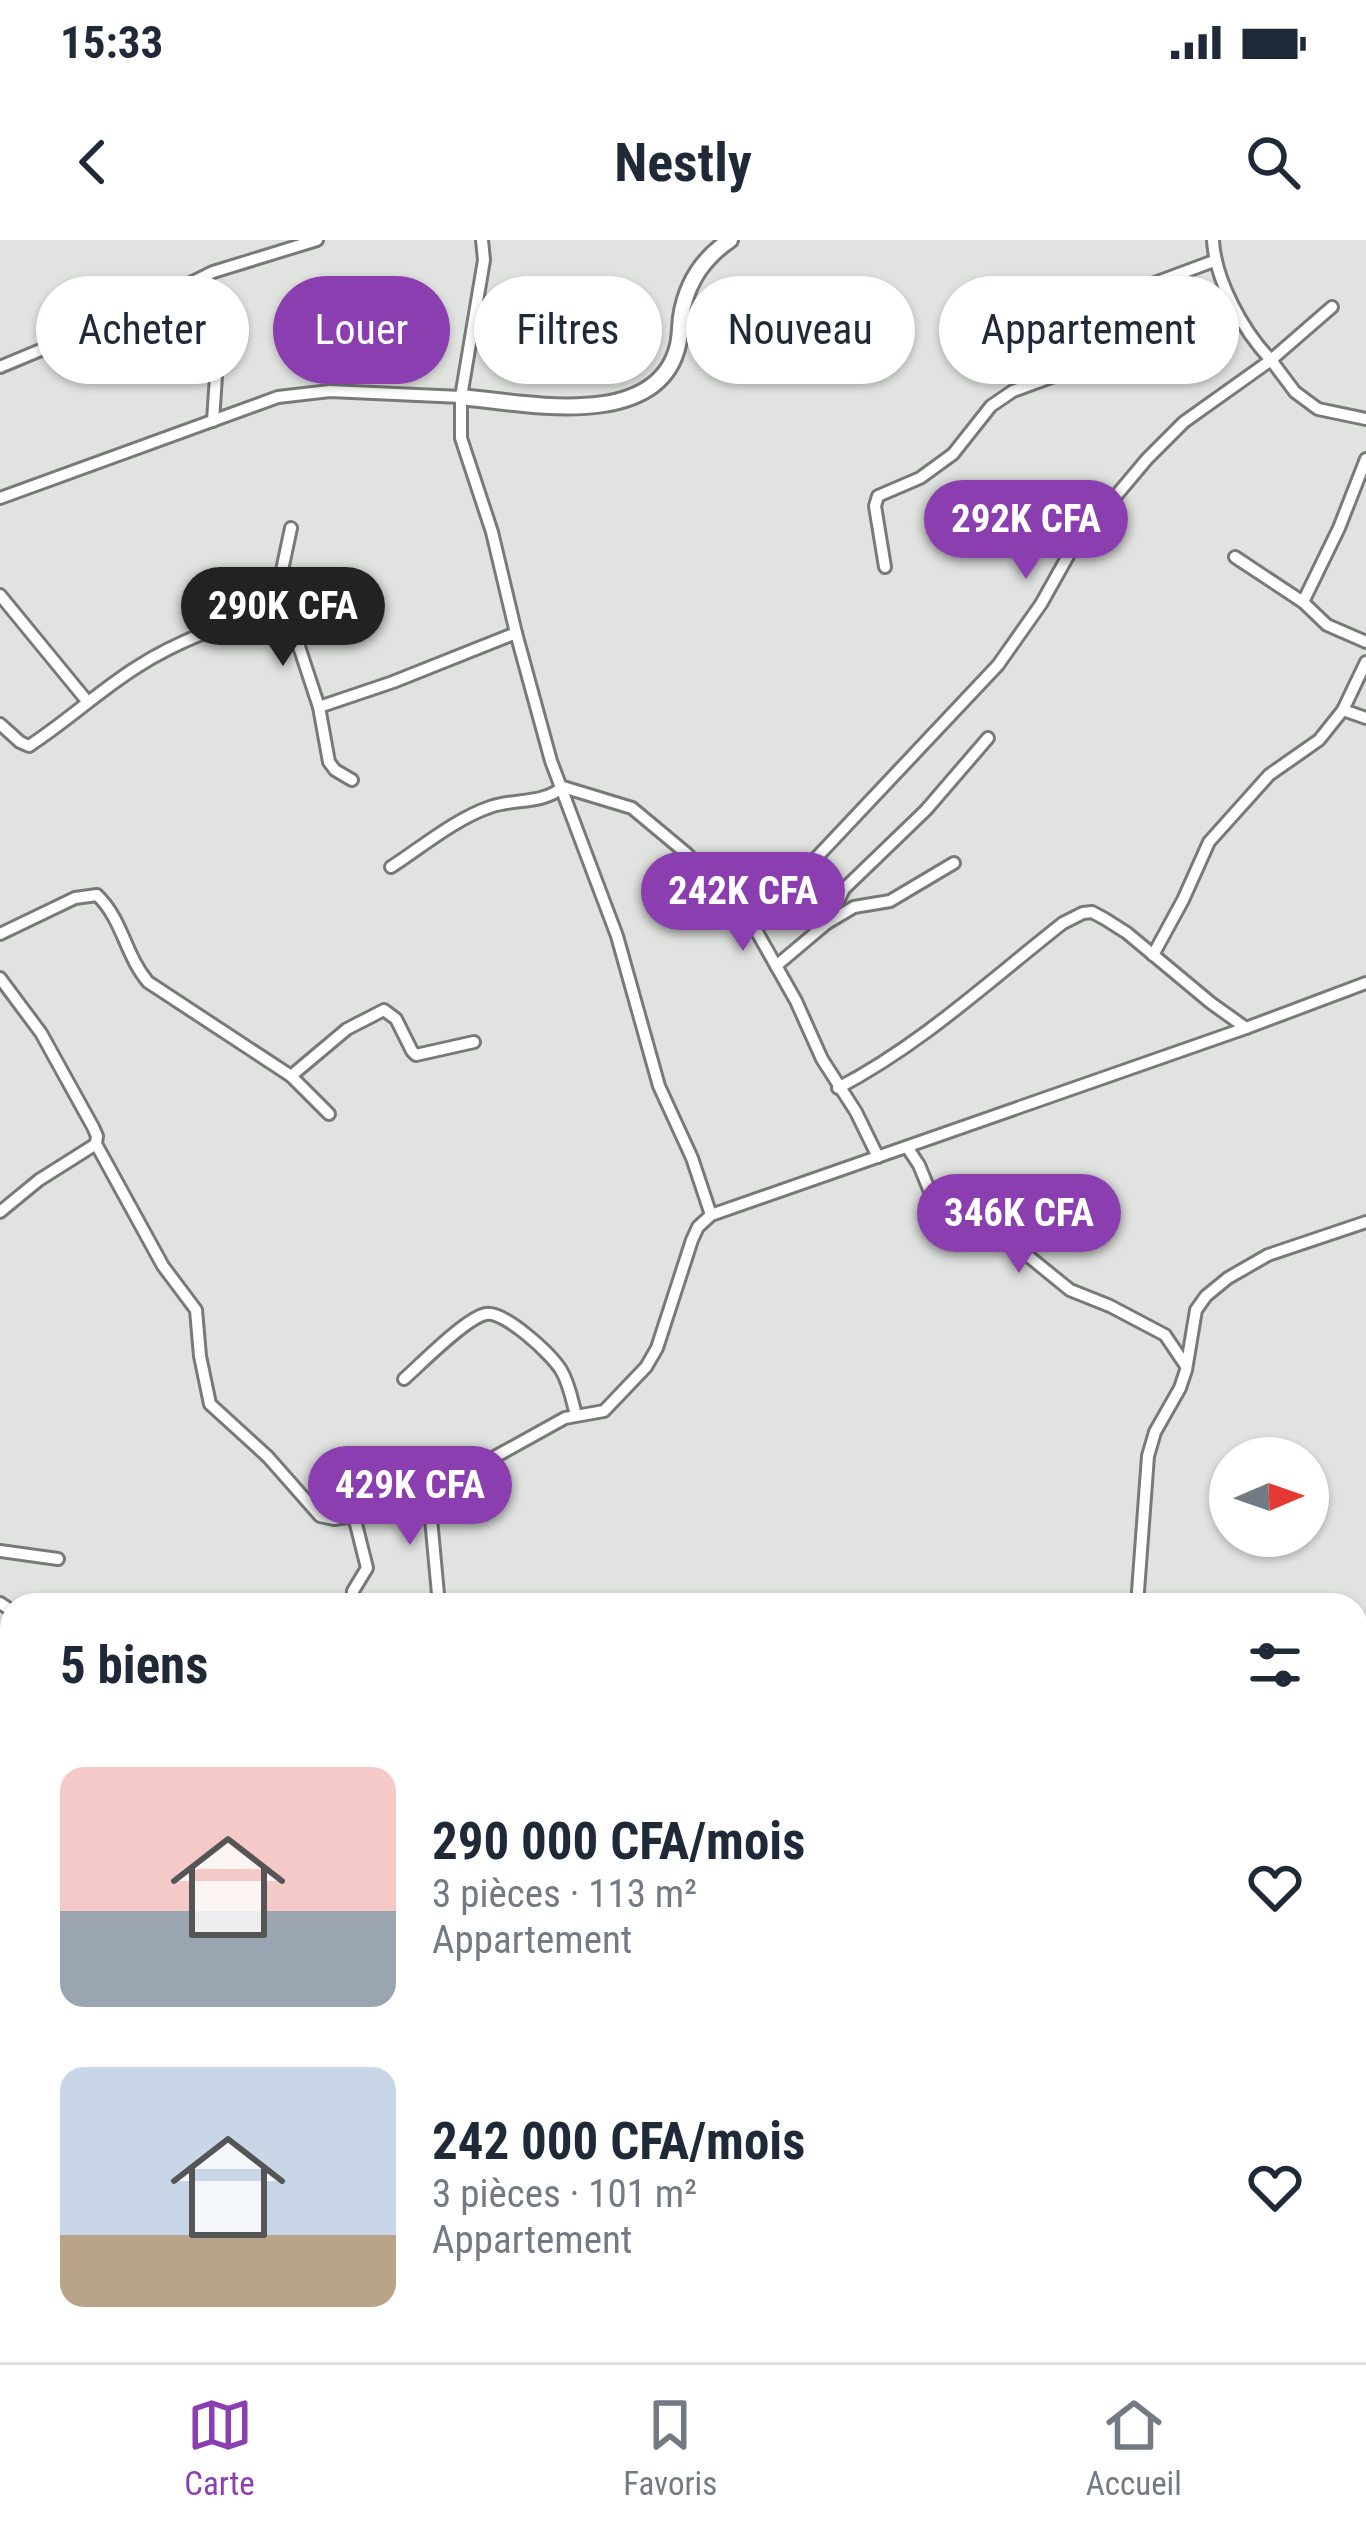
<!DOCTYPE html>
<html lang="fr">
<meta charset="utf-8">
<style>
body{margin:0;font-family:"Roboto Condensed",sans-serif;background:#f6f6f7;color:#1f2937;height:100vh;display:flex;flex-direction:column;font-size:45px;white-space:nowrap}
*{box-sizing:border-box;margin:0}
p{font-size:39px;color:#747a83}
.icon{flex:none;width:66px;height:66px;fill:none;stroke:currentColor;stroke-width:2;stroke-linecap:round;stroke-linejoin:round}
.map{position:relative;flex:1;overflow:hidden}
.details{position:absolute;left:0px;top:1353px;width:1368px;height:771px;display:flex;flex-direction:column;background:#fff;border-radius:36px 36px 0 0;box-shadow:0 3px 9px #0004}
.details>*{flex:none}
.guide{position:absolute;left:36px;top:36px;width:1296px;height:108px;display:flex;gap:24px}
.needle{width:78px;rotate:88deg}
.buttons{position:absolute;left:1209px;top:1197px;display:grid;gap:24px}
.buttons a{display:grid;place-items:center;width:120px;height:120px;border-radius:50%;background:#fff;box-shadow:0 3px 9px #0004;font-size:60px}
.price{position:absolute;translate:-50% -102px;padding:0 27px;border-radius:42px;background:#8b3eaf;color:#fff;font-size:39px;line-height:78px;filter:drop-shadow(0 3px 6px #0008)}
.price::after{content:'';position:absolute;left:50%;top:72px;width:36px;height:27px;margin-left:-18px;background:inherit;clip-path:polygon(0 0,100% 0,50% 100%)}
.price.selected{background:#222;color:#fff}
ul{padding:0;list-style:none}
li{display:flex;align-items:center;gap:36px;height:300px;padding:0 60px}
li span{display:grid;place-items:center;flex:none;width:336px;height:240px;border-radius:24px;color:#555}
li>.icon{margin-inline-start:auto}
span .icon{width:144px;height:144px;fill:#fffc;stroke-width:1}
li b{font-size:51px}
h2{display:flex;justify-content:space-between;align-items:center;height:144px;padding:0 60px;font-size:51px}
.pill{padding:0 42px;border-radius:54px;background:#fff;box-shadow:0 3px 9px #0004;font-size:42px;line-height:108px}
.pill.selected{background:#8b3eaf;color:#fff}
.status{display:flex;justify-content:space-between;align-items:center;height:84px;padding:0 60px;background:#fff;direction:ltr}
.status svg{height:33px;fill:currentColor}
header{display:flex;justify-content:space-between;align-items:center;height:156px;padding:0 60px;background:#fff;font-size:54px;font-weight:700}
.tab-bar{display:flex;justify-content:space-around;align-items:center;height:168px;border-top:3px solid #e0e1e3;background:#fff;font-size:33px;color:#747a83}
.tab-bar a{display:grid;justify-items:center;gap:6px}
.tab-bar .selected{color:#8b3eaf}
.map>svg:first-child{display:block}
</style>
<div class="status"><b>15:33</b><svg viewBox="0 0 49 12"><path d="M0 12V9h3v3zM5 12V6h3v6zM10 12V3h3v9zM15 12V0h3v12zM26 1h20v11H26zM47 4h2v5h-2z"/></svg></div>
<header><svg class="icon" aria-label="back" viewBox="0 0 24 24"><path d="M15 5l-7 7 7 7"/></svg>Nestly<svg class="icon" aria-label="search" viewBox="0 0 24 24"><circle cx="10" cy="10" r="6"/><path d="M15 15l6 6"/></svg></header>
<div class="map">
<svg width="1366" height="2122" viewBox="0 0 1366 2122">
<rect width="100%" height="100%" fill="#e0e3e0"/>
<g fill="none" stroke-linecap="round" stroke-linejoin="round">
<g stroke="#777a77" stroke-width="16">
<g id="minor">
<path d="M482 0 484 20 461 157V198L492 292 516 393 551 521 617 696 659 846 692 918 711 975"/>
<path d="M185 46 213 115 216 136 213 181"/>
<path d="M1332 67 1271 120 1295 152 1318 169 1366 179"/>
<path d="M1029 73 1099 50 1152 44 1214 21"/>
<path d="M0 127 132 72 213 32 317 0"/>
<path d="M1366 219 1339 288 1303 362 1327 385 1366 402"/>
<path d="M0 258 278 157 330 151 461 157"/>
<path d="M291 288 281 335 285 364 319 467 329 522 335 530 352 540"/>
<path d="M1235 317 1303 362"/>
<path d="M885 327 875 266 878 256 920 238 953 214 991 166 1013 151 1174 92 1241 81"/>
<path d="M0 355 87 461"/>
<path d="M319 467 393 442 516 393"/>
<path d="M1343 470 1366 478"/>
<path d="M0 484 20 502 29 506C66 482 99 451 137 427 182 398 235 381 285 364"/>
<path d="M391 627C422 607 455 579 490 567 515 558 541 565 563 547L632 568 686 613 753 685 796 761 822 819 856 872 878 917"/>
<path d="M827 683 844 649 926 570 988 498"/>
<path d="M753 685 998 425 1041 364 1073 307 1147 219 1184 182 1271 120C1243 91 1215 40 1213 0"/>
<path d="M0 694 75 658 97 655C123 680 125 715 148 742L291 836 329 874"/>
<path d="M1153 715 1183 660 1209 602 1269 535 1319 500 1343 470 1366 422"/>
<path d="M776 726 827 683 854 667 890 661 954 623"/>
<path d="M0 738 41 793 93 887 97 896 96 904 163 1026 196 1070 200 1116 210 1164 268 1217 320 1276 334 1279 354 1276 473 1229 565 1178 604 1171 646 1127 657 1108 692 1000 698 987 711 975 1246 788 1366 743"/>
<path d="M291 836 347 789 384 770 396 779 412 811 416 815 474 802"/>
<path d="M838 848C922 804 989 741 1063 683L1083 673 1092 672 1105 679 1127 693 1211 763 1246 788"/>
<path d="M907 907 919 925 933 959 951 977 977 988 995 989 1070 1050 1110 1066 1165 1095 1186 1126"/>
<path d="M0 972 39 940 96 904"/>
<path d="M404 1139C421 1124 467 1077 486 1074 505 1071 551 1114 561 1130 569 1143 572 1160 576 1175"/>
<path d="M428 1246 439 1365"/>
<path d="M0 1311 58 1319"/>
<path d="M0 1363 12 1371"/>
<path d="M352 1365 353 1351 367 1328 354 1276"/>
<path d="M1137 1365 1148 1216 1155 1192 1180 1148 1186 1130 1196 1070 1206 1056 1228 1038 1268 1015 1366 982"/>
<path d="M1356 1479 1366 1473"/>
<path d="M0 1744 12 1745"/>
<path d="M1356 1821 1364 1843"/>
<path d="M0 2080 12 2075"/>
<path d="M691 2122 706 2112"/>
</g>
</g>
<g stroke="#777a77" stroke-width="20">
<path id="tertiary" d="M461 157C525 163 658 192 678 105 680 96 680 86 681 77 686 44 703 18 730 0"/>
</g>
<use href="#minor" stroke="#fff" stroke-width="10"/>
<use href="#tertiary" stroke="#fff" stroke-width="14"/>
</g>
</svg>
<div class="buttons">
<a><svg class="needle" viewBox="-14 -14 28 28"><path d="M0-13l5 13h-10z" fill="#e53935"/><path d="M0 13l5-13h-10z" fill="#747a83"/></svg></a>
</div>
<b class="price" style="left:1026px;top:342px">292K CFA</b>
<b class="price selected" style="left:283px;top:429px">290K CFA</b>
<b class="price" style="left:743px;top:714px">242K CFA</b>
<b class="price" style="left:1019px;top:1036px">346K CFA</b>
<b class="price" style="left:410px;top:1308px">429K CFA</b>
<div class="guide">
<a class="pill">Acheter</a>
<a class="pill selected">Louer</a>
<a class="pill">Filtres</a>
<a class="pill">Nouveau</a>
<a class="pill">Appartement</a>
</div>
<section class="details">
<h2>5 biens<svg class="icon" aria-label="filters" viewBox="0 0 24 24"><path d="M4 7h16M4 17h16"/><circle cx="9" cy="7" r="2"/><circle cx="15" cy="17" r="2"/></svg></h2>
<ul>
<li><span style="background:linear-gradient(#f6c9c9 60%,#9aa5b1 0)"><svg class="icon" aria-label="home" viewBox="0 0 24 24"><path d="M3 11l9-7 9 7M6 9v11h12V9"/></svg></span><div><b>290 000 CFA/mois</b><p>3 pièces · 113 m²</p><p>Appartement</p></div><svg class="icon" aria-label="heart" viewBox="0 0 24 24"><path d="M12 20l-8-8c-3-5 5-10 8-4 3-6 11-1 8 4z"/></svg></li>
<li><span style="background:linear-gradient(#c9d6e8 70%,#b9a48a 0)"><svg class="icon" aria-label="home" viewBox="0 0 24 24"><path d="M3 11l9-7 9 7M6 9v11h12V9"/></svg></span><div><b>242 000 CFA/mois</b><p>3 pièces · 101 m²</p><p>Appartement</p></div><svg class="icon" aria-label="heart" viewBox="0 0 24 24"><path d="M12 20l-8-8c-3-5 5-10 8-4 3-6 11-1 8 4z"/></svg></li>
</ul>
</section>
</div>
<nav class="tab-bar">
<a class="selected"><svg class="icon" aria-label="map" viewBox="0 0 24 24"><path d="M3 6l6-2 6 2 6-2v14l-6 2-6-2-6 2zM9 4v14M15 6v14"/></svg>Carte</a>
<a><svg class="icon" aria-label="saved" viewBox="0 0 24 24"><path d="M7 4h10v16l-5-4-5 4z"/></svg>Favoris</a>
<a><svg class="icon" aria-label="home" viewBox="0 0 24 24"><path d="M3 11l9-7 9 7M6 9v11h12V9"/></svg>Accueil</a>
</nav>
